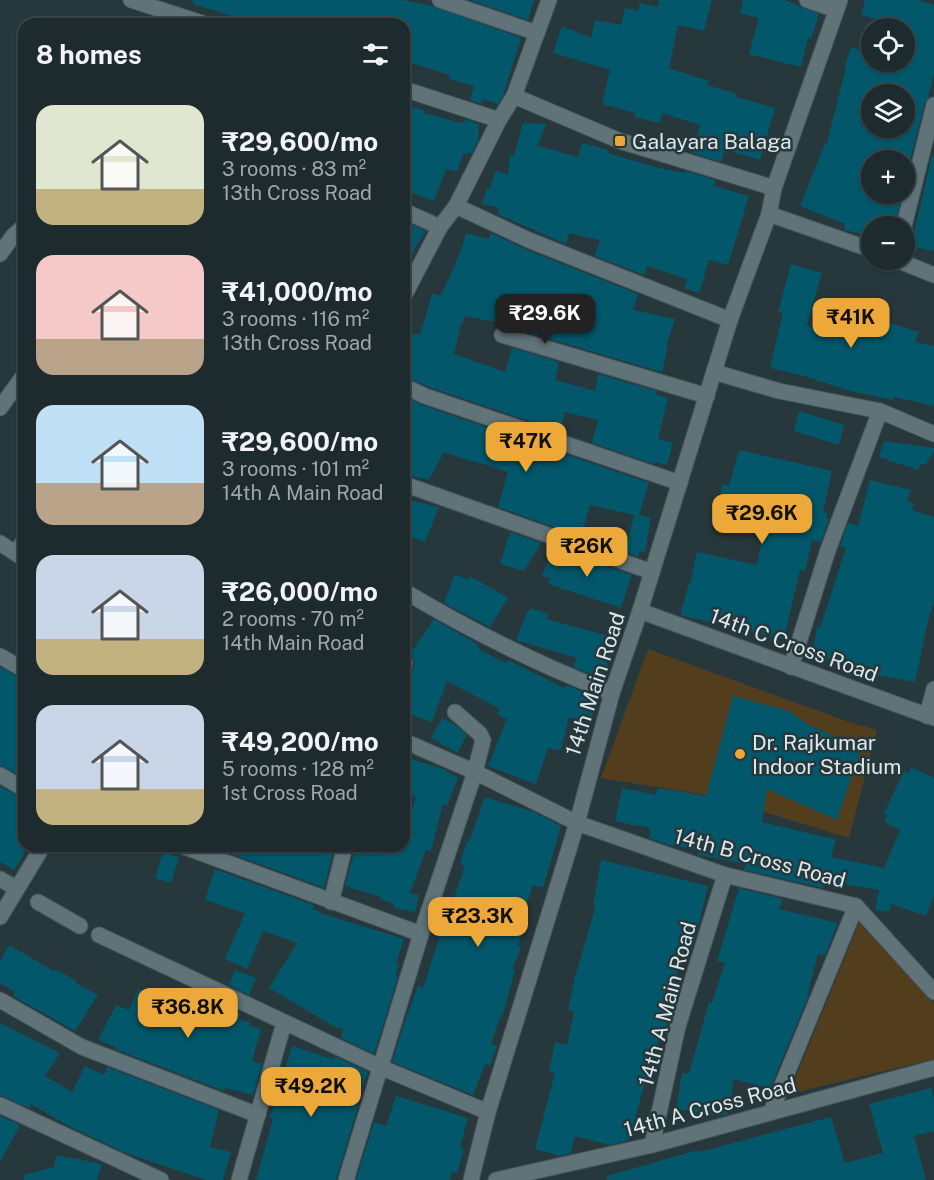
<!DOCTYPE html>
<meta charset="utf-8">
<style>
body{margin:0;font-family:"Public Sans",sans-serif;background:#253236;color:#f1f3f6;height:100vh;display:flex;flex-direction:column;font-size:22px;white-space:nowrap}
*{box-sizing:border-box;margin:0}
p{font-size:20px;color:#a0a7aa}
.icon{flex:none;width:33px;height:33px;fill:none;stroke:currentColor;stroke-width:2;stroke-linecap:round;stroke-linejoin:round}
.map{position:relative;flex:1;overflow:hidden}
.sheet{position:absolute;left:18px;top:18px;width:392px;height:834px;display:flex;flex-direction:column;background:#1d2a2e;border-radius:18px;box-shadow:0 2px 4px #0004,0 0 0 2px #3b464a}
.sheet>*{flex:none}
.fabs{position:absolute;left:861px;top:18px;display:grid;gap:12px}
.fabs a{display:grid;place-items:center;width:54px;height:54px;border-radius:50%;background:#1d2a2e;box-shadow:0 2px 4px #0004,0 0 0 2px #3b464a;font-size:30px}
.price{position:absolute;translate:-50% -51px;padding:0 14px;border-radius:12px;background:#eca93a;color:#111;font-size:20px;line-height:39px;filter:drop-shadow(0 2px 3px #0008)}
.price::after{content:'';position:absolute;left:50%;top:36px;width:18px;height:14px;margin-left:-9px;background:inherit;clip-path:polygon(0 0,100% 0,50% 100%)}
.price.current{background:#222;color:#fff}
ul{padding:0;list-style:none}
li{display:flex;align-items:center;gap:18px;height:150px;padding:0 18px}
li span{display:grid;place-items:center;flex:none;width:168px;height:120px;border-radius:18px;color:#555}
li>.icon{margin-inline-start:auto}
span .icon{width:72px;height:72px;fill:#fffc;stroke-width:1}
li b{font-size:26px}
h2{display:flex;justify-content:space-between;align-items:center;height:72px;padding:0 18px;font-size:26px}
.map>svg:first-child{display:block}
</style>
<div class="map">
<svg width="934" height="1180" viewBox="0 0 934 1180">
<rect width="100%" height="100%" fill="#27383d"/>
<g fill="#523d1d">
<path d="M648 649 849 722 877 730 849 838 712 796 601 778Z"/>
<path d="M859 923 934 1004V1059L789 1094Z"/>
</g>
<g fill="#03576a" fill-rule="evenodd">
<path d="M193 0H403L433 6 521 38 503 96 498 104 482 99 481 104 470 100 474 86 449 79 450 75 404 61V24H258L193 4Z"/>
<path d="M470 0H534L528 20Z"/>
<path d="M659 0H712L704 31 678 25 669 68 709 81 707 85 737 94 736 97 775 108 760 160 725 150 721 162 692 153 700 125 662 113 660 123 634 117 635 113 602 104 610 70 553 53 562 26 591 38 595 20 621 25 625 8 638 11 640 3 658 7Z"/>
<path d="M743 0H785L819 14 811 39 808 38 801 67 749 54 759 18 740 13Z"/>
<path d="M865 0H919L934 5V73L928 96 930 97 925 103 904 183V160H872V194H902L895 226H872V236L844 230 845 224 800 206 825 143H827L846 67 845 66 851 47 872 54V62H904V27L861 15ZM872 94H904V128H872Z"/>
<path d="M404 105 424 110V113L461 123H464L465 119 479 124 478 141 472 153 463 154 457 172 446 169 434 201 404 190Z"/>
<path d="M523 123 546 124 538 146 578 157 582 143 608 150 607 153 659 168 685 173V171L716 180 714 186 749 196 728 265 709 260 699 293 684 288 687 279 647 266 644 275 595 256 600 240 569 233 566 244 497 214 499 208 482 204 487 188 490 189 495 171 508 175 510 155 514 156Z"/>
<path d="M932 155H934V251L911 246Z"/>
<path d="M404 221 426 231 416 246 404 275Z"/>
<path d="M466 233 489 239 491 233 527 250 638 294 633 310 675 319 666 346H668L662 372 505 326 506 324 465 316 463 323H461L454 354 505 372 512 348 559 362 555 380 595 391 598 374 657 391 656 395 668 398 658 439 673 443 667 465 655 462 654 464 592 443 598 420 565 412 561 432 429 387 404 376V357L413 333 420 335 432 294 441 296 462 248Z"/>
<path d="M791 264 822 273 807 325 842 334 847 317 883 326 884 321 919 332 915 342 934 346V406L894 397 893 400 850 391 804 376 770 368 783 313 778 312Z"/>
<path d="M404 397 422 405 649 483 639 515 651 518 645 552 640 551 638 557 625 552 634 515 590 505 581 537 498 507 508 472 473 461V462L444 452 429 480 404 474Z"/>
<path d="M799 411 844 425 839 445 794 431Z"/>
<path d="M884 441 934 448V452L925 465 921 464 918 470 879 457Z"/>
<path d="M739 450 832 471 823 512 827 513 826 518 829 519 821 542 812 540 805 571 800 570 784 639 680 615 689 583 690 584 697 552 757 565 764 530 714 515 723 484 729 486Z"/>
<path d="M870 480 911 490 907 502 914 503 912 510 934 517V599L931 612H930L915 682 865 673 867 666 812 656 817 627 820 628 846 548 840 546 848 523 858 526Z"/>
<path d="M404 499 439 507 425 542 404 534Z"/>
<path d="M510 532 541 543 524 571 500 564Z"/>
<path d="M554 547 632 575 621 608 548 584 550 578 542 576Z"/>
<path d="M455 574 469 580 470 576 508 598 490 627 444 603Z"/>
<path d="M531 608 549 614 546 619 612 637 605 680 573 667 577 658 516 640 528 610 530 611Z"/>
<path d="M434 619 479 645 477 648 507 664 508 660 564 688 566 685 599 698 589 725 569 717 561 750 548 748 536 784 488 766 507 719 497 714 500 709 447 681 432 722 404 712V694L409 679 404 678V677L411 674 415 664 414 658 410 654Z"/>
<path d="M0 667 24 680V778L0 765Z"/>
<path d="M733 696 789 711 807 724 861 748 837 820 767 789 762 822 836 840 831 857 884 868 900 830 884 822 887 815 884 813 904 771 909 773 911 767 934 778V895L926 916 891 904 889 912 875 910 879 890 825 881 823 888 744 870 746 864 698 855 699 850 669 845 649 838 650 828 615 821 622 788 656 795 658 788 706 796Z"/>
<path d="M442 718 454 724 467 735 457 753 431 738Z"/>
<path d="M404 757 447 770 446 772 458 777 447 806 443 804 431 851 426 850 410 893 419 895 415 912 394 908V904L381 899V897L345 886 356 846H404V831L405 825 407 826 416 797 404 793Z"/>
<path d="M0 786 24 799V854L14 870 0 862Z"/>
<path d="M485 797 534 812 561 826 543 888 533 885 522 919 526 920 518 946 521 947 512 970H515L502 1018 500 1017 491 1044 497 1046 490 1066 485 1064 473 1095 392 1062 406 1018 418 986 423 988 439 939 436 938 443 919 446 920 465 866 460 864 467 841 469 842Z"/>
<path d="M232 846H327L334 849 324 888 230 853Z"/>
<path d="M163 852 179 857 171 883 155 878Z"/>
<path d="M601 860 708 886 697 931 691 929 682 956 669 1000 673 1001 664 1035H660L653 1062 651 1061 629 1140 609 1145 575 1136 571 1153 560 1156 535 1149 555 1073 549 1072 555 1042 567 1045 574 1012 568 1010 575 977 596 905H593Z"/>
<path d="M215 869 314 905 313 909 321 912 320 913 404 939 396 964 399 965 395 976 398 977 374 1054 341 1038 343 1029 335 1027 269 988 297 943 263 931 247 969 225 959 245 913 205 900Z"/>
<path d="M739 888 783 899 779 909 838 923 837 925 825 955 818 954 808 993 809 994 770 1089 734 1079 728 1114 720 1116 676 1109 682 1073 689 1074 709 1002 712 1003 725 963 717 961Z"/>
<path d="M9 945 54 971 55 969 77 981 76 983 98 995 75 1031 13 996 15 992 0 983V961Z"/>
<path d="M235 970 256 978 249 995 229 985Z"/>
<path d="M154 987 218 1009 221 1003 241 1013 239 1019 251 1023 250 1026 261 1029 252 1061 262 1064 253 1095 225 1088 224 1091 115 1049 116 1047 98 1040 116 1005 129 1010 138 989 151 994Z"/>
<path d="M0 1023 60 1053 45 1076 72 1092 85 1066 104 1075 107 1067 219 1110 210 1147 231 1152 223 1180H207L194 1176 123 1152 69 1126 31 1104 29 1108 0 1095Z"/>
<path d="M292 1046 333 1059 334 1056 368 1072 358 1100H360L336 1180H256L273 1119 270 1117 276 1101 272 1100 281 1069 285 1070Z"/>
<path d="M931 1088 934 1099V1131L914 1136 926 1180H607V1176L698 1150 699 1152 831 1117 845 1163 883 1153 869 1104Z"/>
<path d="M396 1096 468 1118 460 1147 464 1149 457 1173 452 1171 450 1180H356L374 1122 386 1126Z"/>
<path d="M0 1116 20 1125 0 1162Z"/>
<path d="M56 1155 102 1164 97 1180H24V1175L54 1167Z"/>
</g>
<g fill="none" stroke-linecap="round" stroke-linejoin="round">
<g stroke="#48575c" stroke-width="17">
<g id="minor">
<path d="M131 0 205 24"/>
<path d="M440 0 537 33"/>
<path d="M807 0 836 10"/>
<path d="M404 89 499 120"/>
<path d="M774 188 840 0"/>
<path d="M456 206 531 241 730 320"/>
<path d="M404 211 440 227"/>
<path d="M904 226 934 105"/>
<path d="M0 254 13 236 24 226"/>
<path d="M404 296 440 227 456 206 499 120 514 96"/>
<path d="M502 335 707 396"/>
<path d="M714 372 779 391 880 411 934 434"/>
<path d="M404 386 425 396 680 483"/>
<path d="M0 408 24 375"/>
<path d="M404 484 652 572"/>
<path d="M0 543 24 559"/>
<path d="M15 553 24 541"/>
<path d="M404 591C471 631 539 665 612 693"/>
<path d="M640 611 934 718"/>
<path d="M0 656 24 670"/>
<path d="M404 667 405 662"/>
<path d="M791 667 828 550 880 411"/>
<path d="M927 716 934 689"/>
<path d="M404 741 475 772 577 823 725 875 856 906 934 992"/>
<path d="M0 775 24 789"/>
<path d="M182 846 421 934"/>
<path d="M0 879 16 888"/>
<path d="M38 902 80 926"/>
<path d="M331 902 345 846"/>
<path d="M0 917 43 846"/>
<path d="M99 935 380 1067 488 1112"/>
<path d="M0 1000 82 1047 258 1115"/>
<path d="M0 1105 161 1180"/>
<path d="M771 1112 856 906"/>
<path d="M652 1145 678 1026 725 875"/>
<path d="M239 1180 284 1023"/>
<path d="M346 1180 421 934 475 772 483 740 480 734 455 712"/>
<path d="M496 1180 652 1145 934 1068"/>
</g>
</g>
<g stroke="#48575c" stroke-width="17">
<g id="tertiary">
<path d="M769 214 872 250"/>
<path d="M897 260 934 275"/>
<path d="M471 1180 488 1112 577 823 612 693 640 611 730 320 769 214 774 188 620 141 514 96 549 0"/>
</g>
</g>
<use href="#minor" stroke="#607379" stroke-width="15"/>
<use href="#tertiary" stroke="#607379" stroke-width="15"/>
</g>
<g fill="#eca93a" stroke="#27383d" stroke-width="2">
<rect x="614" y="135" width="12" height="12" rx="3"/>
<circle cx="740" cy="754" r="6"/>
</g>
<g text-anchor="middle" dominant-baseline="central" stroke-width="5" stroke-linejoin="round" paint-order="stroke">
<g font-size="21" fill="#dde8eb" stroke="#27383d" text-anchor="start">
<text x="632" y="141">Galayara Balaga</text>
<text x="752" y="742">Dr. Rajkumar<tspan x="752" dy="24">Indoor Stadium</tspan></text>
</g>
<g font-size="21" fill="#dde8eb" stroke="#27383d">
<text transform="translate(794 645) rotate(20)">14th C Cross Road</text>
<text transform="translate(595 684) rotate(-72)">14th Main Road</text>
<text transform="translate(760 858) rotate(15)">14th B Cross Road</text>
<text transform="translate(667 1004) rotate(-75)">14th A Main Road</text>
<text transform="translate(710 1107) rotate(-15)">14th A Cross Road</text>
</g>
</g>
</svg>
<div class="fabs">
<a><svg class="icon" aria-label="locate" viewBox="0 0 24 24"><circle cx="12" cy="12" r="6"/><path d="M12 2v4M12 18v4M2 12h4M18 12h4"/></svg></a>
<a><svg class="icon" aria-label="layers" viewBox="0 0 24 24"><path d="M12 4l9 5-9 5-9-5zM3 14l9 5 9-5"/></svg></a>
<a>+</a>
<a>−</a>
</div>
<b class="price current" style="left:545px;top:345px">₹29.6K</b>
<b class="price" style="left:851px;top:349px">₹41K</b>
<b class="price" style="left:526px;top:473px">₹47K</b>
<b class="price" style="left:762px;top:545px">₹29.6K</b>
<b class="price" style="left:587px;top:578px">₹26K</b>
<b class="price" style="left:478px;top:948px">₹23.3K</b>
<b class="price" style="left:188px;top:1039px">₹36.8K</b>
<b class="price" style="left:311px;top:1118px">₹49.2K</b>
<section class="sheet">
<h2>8 homes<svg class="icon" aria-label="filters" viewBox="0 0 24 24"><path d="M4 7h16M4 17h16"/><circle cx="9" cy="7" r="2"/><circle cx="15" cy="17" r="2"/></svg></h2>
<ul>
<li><span style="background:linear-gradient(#dfe7d0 70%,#c2b280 0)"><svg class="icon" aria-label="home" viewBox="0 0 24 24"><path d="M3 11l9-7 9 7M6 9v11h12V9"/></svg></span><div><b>₹29,600/mo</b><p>3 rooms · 83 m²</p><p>13th Cross Road</p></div></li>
<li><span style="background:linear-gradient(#f6c9c9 70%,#b9a48a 0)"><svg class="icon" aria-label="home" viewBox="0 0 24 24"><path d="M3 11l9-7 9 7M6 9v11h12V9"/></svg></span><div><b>₹41,000/mo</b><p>3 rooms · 116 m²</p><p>13th Cross Road</p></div></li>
<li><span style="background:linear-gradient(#bfe0f5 65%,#b9a48a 0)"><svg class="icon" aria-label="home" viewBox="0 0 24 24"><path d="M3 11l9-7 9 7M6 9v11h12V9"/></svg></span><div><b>₹29,600/mo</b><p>3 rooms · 101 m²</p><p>14th A Main Road</p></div></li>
<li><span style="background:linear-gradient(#c9d6e8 70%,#c2b280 0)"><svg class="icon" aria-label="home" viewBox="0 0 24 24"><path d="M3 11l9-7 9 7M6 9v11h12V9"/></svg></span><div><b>₹26,000/mo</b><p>2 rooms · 70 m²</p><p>14th Main Road</p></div></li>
<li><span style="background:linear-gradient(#c9d6e8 70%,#c2b280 0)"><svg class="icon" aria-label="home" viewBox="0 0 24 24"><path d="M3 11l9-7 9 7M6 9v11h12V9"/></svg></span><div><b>₹49,200/mo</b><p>5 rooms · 128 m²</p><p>1st Cross Road</p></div></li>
</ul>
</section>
</div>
